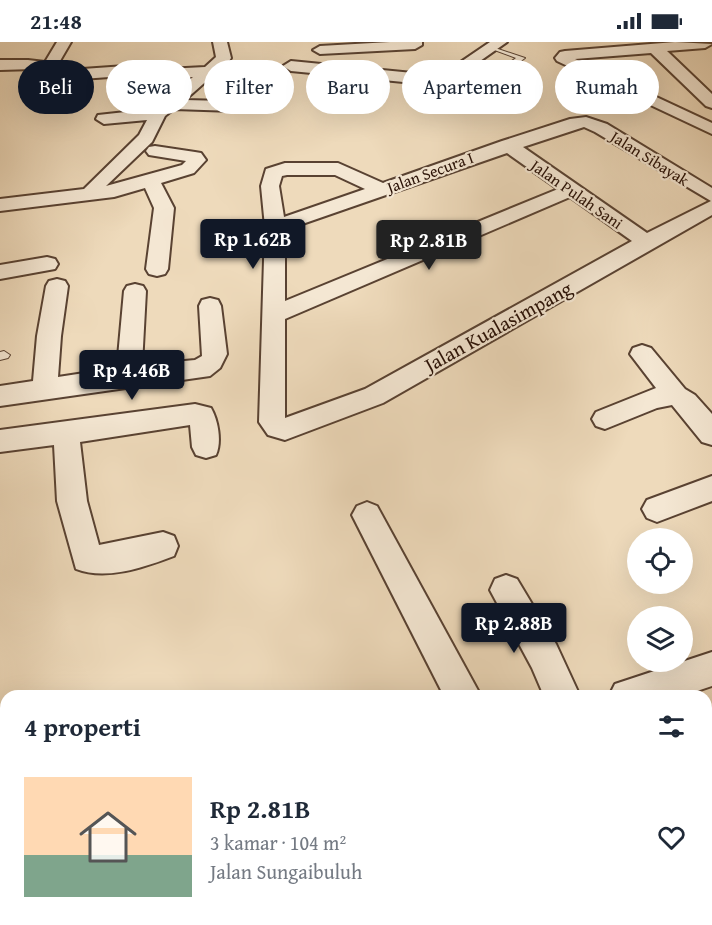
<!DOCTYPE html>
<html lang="id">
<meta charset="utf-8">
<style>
body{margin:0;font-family:"Gentium Book Plus",serif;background:#f6f6f7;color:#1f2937;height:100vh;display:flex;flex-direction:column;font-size:22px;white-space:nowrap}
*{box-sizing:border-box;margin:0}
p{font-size:20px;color:#747a83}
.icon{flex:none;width:33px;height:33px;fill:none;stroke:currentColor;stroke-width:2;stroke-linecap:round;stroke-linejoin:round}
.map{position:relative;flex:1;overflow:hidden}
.panel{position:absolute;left:0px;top:648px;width:712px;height:236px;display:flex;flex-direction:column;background:#fff;border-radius:18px 18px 0 0;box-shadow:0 6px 24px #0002}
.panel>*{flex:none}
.hud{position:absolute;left:18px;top:18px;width:676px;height:54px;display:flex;gap:12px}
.fabs{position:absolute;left:627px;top:486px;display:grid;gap:12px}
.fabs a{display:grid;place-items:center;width:66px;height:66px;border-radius:50%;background:#fff;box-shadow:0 6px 24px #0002;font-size:30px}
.price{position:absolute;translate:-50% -51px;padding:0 14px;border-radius:6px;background:#111827;color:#fff;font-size:20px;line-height:39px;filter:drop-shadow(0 2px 3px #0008)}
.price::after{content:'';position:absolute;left:50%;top:36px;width:18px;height:14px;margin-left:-9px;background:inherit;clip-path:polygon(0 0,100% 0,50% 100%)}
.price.active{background:#222;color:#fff}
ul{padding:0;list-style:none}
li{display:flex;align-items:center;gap:18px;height:150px;padding:0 24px}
li span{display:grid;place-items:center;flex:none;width:168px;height:120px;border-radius:0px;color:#555}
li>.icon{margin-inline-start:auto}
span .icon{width:72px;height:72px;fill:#fffc;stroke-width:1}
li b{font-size:26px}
h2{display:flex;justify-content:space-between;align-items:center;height:72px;padding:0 24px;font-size:26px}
.pill{padding:0 21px;border-radius:27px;background:#fff;box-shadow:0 6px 24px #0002;font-size:21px;line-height:54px}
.pill.active{background:#111827;color:#fff}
.status{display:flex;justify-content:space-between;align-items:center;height:42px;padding:0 30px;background:#fff;direction:ltr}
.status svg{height:16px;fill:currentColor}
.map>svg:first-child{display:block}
</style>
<div class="status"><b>21:48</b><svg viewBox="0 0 49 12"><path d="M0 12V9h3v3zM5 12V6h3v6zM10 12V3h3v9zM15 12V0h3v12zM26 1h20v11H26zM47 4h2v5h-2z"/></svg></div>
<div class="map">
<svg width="712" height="883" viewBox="0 0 712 883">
<rect width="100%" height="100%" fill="#eedabb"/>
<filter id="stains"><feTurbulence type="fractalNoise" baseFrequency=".00333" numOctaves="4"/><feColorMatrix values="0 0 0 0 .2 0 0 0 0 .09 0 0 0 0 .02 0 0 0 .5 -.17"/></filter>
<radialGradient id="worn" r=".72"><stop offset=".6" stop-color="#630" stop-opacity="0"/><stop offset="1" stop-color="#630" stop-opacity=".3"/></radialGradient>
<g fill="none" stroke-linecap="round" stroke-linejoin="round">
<g stroke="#594232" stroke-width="2">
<g id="lane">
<path d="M489 4 525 16 488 43 491 45V54H485L484 47 465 45 438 37 442 35 480 42 516 16 489 6Z"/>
<path d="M380 31 384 33 382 57 378 59 374 57 376 33Z"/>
<path d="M4 309 10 313 8 316 0 318V310Z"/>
</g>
</g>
<g stroke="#594232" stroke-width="4">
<g id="street">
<path d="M57 0H71L57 24 68 28 154 22 166 27 205 25 216 15 213 0H227L231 16 229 19 185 58 261 60 269 65 261 70 174 67 165 74 152 100 106 144 182 123 186 119 149 113 146 109 149 105 155 104 195 110 201 111 206 118 194 131 161 141 174 166 168 227 165 232 157 234 149 232 146 227 154 166 145 146 114 155 0 169V157L84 147 139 93 147 78 104 82 96 77 98 73 153 67 193 35 163 37 151 32 68 38 34 27 0 28V18H28L45 20Z"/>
<path d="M390 0H422V3L415 7 320 12 313 8 320 4Z"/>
<path d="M490 0H507L456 36 434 43 291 29 283 24 291 19 433 33 446 30Z"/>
<path d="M675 0 712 2 705 6 667 9 712 52V66L706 64 651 11 575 17 712 81V92L557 19 555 16 560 10 565 9Z"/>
<path d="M586 75 607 82 712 146V173L383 361 285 398 268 393 259 380 265 185 261 144 266 127 285 121H338L383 141 502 99 570 77ZM584 85 595 90 711 159 647 191 523 105ZM507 111 558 147 285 259V188ZM287 133H335L365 147 284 175 279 144 282 134ZM570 155 632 199 365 347 285 376V277Z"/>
<path d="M47 215 55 217 58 222 55 227 0 237V223Z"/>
<path d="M57 237 65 239 68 244 61 294 58 335 117 326 124 249 127 244 135 242 143 244 146 249 142 323 195 318 202 314 199 264 202 258 210 256 218 258 221 264 227 312 220 326 210 334 0 364V344L33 339 37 294 46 244 49 239Z"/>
<path d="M642 303 651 306 685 347 695 353 712 372V403L702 400 672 363 657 366 605 387 596 384 592 377 596 370 656 346 630 312 633 306Z"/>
<path d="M195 362 211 366C218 378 222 400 216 413L206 416 196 413 192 405 190 383 80 400 87 459 99 503 163 490 174 494 178 504 174 514C145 525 106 539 76 527L57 459 54 403 0 410V388Z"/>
<path d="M712 434V459L657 480 647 476 642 467 647 458Z"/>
<path d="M367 460 377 464 481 654H444L352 473 357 464Z"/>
<path d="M506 533 517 537 556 602 580 654H544L532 626 490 548 495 537Z"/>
<path d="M712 610V644L682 654H609L615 642Z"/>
<path d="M6 759V799L0 802V762Z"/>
<path d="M706 860 712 862V883H680L678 878H706Z"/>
<path d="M231 878H273L274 883H232Z"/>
<path d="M504 878H554L552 883H502Z"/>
</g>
</g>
<use href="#lane" fill="#f4e7d3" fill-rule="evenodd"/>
<use href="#street" fill="#f4e7d3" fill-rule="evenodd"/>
</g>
<g text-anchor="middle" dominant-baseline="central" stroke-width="4.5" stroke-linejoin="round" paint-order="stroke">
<g font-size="16" fill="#270f05" stroke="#f4e7d3">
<text transform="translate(650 116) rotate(32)">Jalan Sibayak</text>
<text transform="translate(430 130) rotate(-20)">Jalan Secura I</text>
<text transform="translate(577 152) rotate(35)">Jalan Pulah Sani</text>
</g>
<g font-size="20" fill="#270f05" stroke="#f4e7d3">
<text transform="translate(498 284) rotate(-29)">Jalan Kualasimpang</text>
</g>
</g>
<rect width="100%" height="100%" filter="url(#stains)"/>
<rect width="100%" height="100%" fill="url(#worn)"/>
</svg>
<div class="fabs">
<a><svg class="icon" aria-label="locate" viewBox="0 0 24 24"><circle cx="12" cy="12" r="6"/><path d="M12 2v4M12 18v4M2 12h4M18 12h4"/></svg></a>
<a><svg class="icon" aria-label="layers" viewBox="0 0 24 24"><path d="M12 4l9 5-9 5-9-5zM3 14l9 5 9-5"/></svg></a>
</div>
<b class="price" style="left:253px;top:228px">Rp 1.62B</b>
<b class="price active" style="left:429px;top:229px">Rp 2.81B</b>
<b class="price" style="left:132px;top:359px">Rp 4.46B</b>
<b class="price" style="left:514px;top:612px">Rp 2.88B</b>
<div class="hud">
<a class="pill active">Beli</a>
<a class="pill">Sewa</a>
<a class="pill">Filter</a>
<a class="pill">Baru</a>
<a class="pill">Apartemen</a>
<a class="pill">Rumah</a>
</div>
<section class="panel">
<h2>4 properti<svg class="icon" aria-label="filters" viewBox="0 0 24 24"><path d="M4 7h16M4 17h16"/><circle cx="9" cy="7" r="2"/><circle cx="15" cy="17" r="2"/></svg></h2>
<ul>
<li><span style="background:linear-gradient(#ffd9b3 65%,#7fa58c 0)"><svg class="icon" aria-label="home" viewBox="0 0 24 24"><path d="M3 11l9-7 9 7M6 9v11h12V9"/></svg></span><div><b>Rp 2.81B</b><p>3 kamar · 104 m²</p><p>Jalan Sungaibuluh</p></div><svg class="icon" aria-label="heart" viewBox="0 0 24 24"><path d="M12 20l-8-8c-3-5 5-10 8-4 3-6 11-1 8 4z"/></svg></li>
</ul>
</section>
</div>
